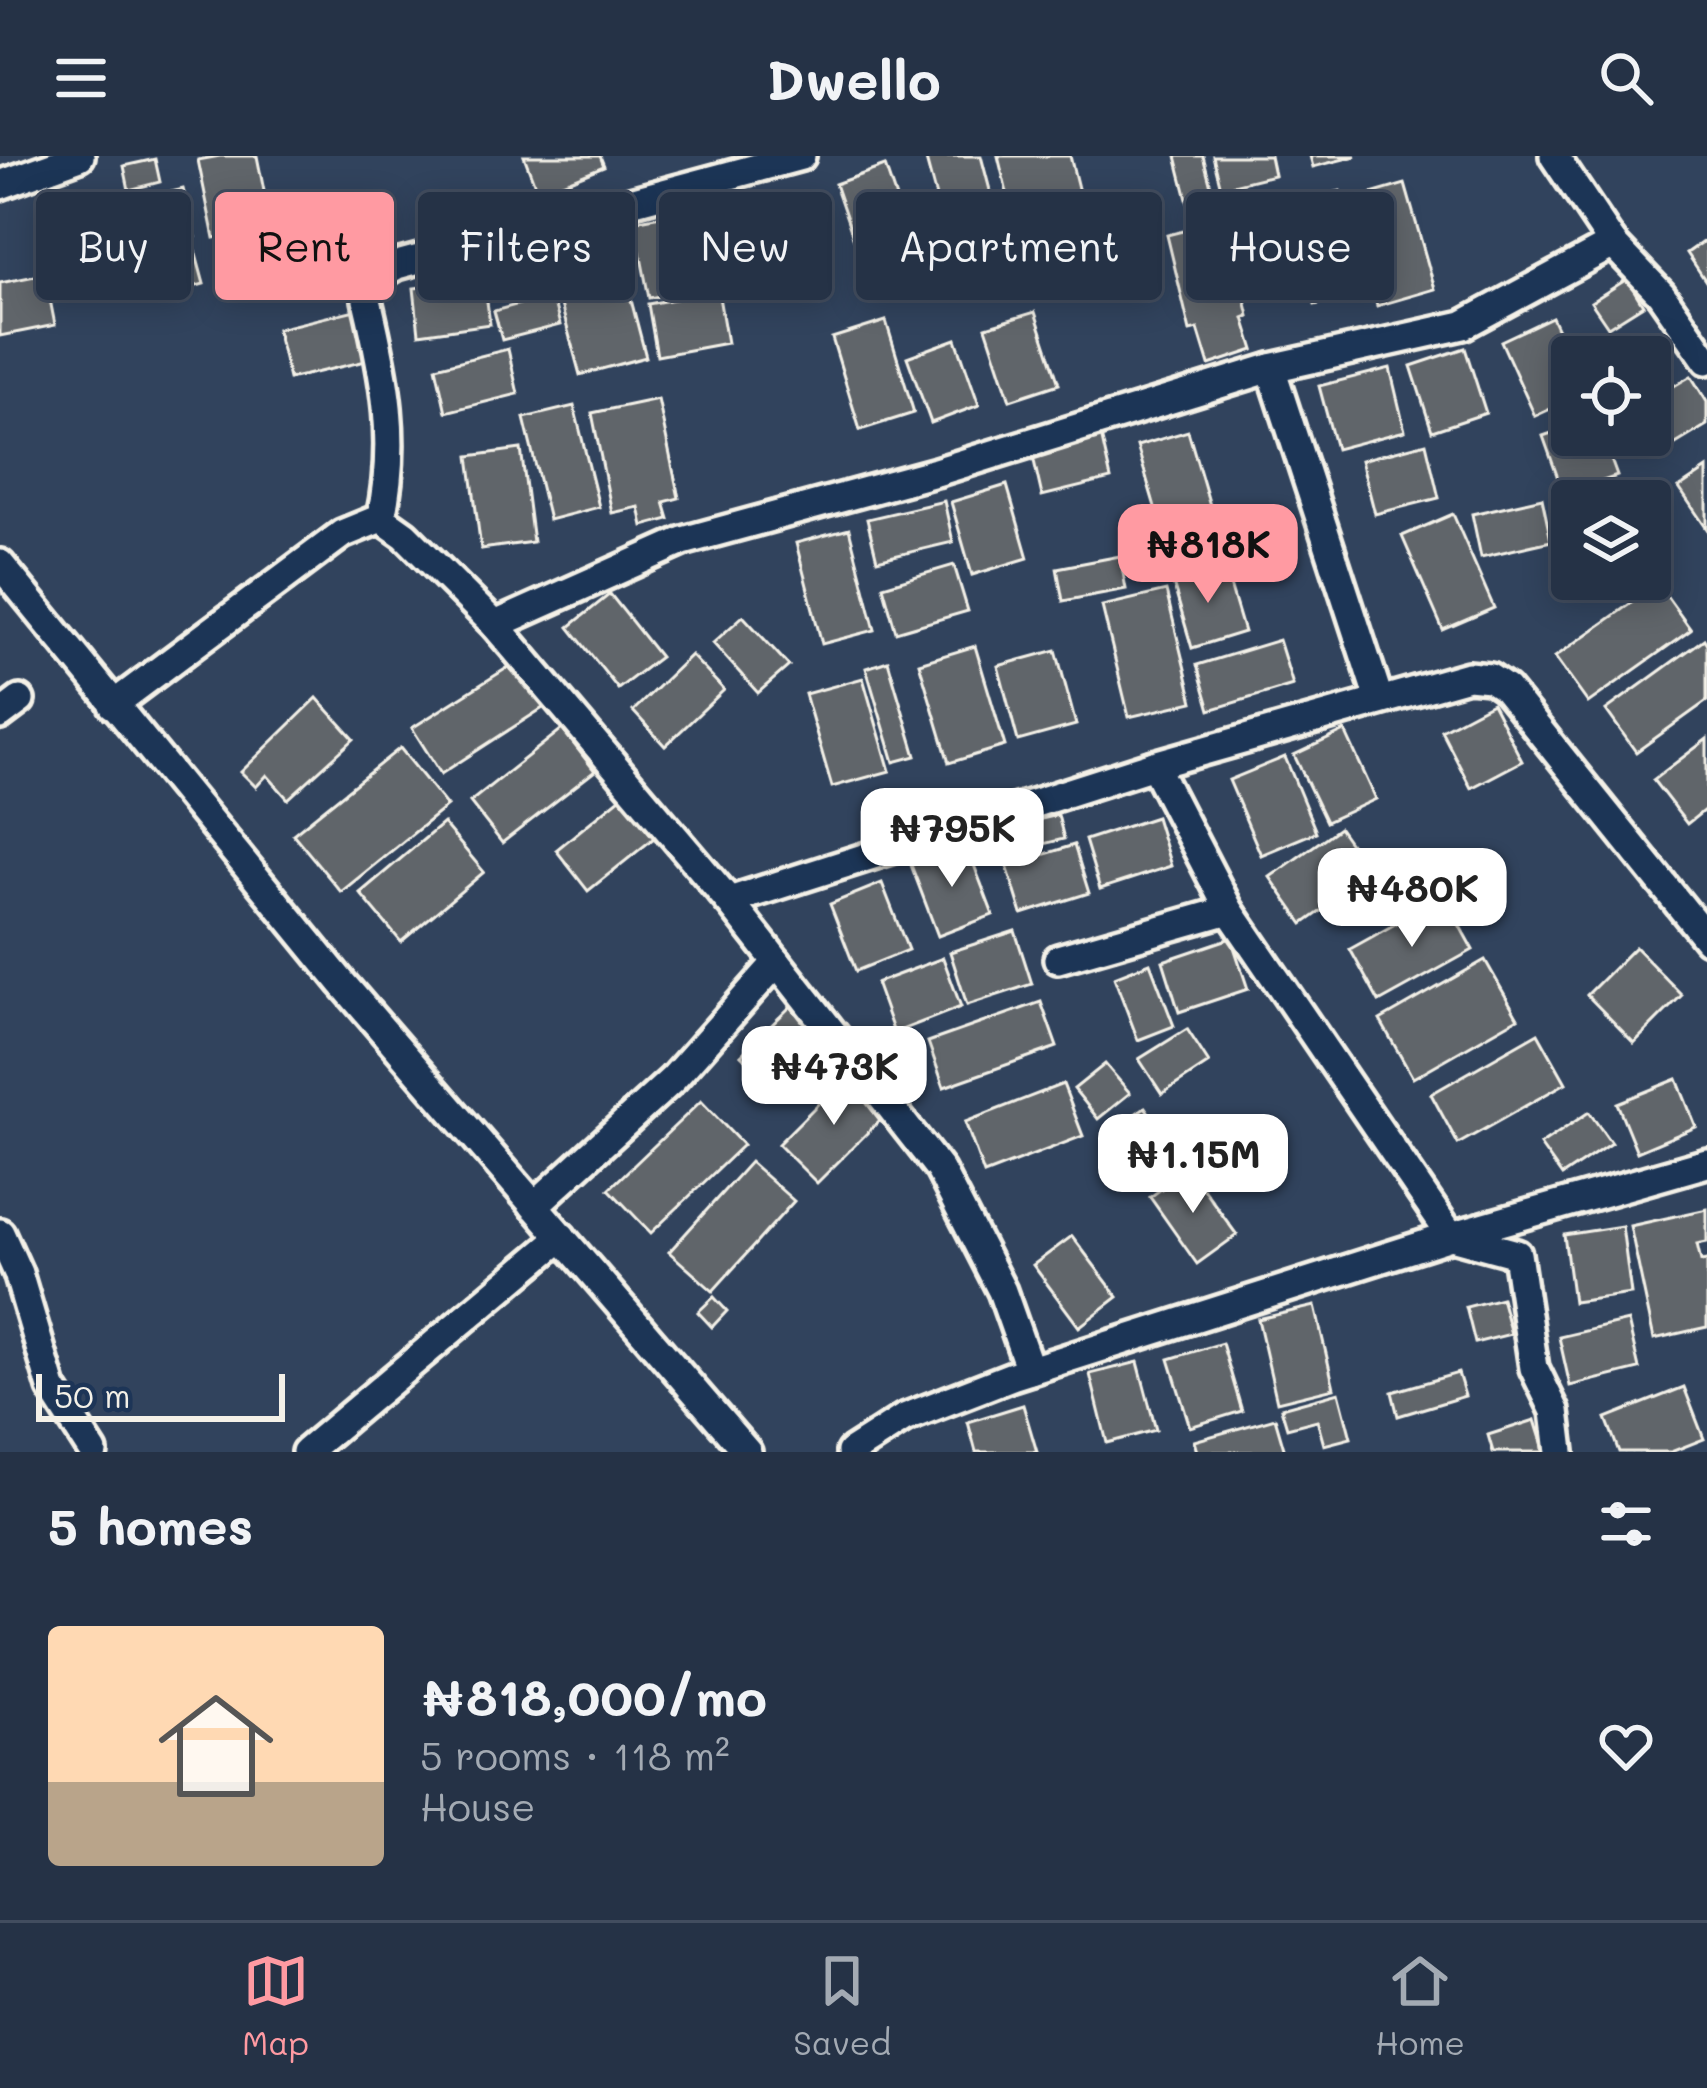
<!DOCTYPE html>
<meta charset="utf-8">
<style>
body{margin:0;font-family:Mali,sans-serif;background:#2d3a4d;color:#f1f3f6;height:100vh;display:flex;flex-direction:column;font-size:45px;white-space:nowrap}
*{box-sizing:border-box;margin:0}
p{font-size:39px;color:#a3aab3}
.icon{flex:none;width:66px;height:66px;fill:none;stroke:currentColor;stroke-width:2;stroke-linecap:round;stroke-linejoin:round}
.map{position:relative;height:1296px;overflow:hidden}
.panel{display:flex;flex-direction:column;background:#253246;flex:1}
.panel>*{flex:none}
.hud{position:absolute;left:36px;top:36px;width:1635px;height:108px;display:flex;gap:24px}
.buttons{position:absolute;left:1551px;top:180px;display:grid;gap:24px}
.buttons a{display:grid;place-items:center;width:120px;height:120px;border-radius:12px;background:#253246;box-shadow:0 6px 30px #0003,0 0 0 3px #424d5f;font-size:60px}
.scale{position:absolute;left:36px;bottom:30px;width:249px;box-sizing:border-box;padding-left:12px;border:6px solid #f4f1e8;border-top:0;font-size:33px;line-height:42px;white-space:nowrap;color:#f4f1e8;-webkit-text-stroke:9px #1d3557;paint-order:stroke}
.price{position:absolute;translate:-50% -102px;padding:0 27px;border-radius:24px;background:#fff;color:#222;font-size:39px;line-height:78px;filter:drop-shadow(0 3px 6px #0008)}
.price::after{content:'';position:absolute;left:50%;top:72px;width:36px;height:27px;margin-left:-18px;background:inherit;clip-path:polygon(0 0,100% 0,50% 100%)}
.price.on{background:#ff9aa2;color:#111}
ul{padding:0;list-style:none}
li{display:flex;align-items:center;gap:36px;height:300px;padding:0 48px}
li span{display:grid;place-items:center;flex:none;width:336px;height:240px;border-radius:12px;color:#555}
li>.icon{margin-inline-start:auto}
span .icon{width:144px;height:144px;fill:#fffc;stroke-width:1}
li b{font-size:51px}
h2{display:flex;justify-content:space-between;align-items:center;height:144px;padding:0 48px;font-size:51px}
.pill{padding:0 42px;border-radius:12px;background:#253246;box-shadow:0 6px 30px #0003,0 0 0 3px #424d5f;font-size:42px;line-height:108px}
.pill.on{background:#ff9aa2;color:#111}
header{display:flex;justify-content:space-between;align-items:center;height:156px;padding:0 48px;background:#253246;font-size:54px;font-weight:700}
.menu{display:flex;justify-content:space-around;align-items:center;height:168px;border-top:3px solid #424d5f;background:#253246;font-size:33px;color:#a3aab3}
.menu a{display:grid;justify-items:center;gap:6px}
.menu .on{color:#ff9aa2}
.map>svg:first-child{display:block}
</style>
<header><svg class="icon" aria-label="menu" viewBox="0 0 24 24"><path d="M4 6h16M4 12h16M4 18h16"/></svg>Dwello<svg class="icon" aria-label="search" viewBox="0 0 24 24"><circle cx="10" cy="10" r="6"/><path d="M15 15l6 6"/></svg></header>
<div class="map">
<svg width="1707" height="1296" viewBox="0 0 1707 1296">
<rect width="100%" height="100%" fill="#31435d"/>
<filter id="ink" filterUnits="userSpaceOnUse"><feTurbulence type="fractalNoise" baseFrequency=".00833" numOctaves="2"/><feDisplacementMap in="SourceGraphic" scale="24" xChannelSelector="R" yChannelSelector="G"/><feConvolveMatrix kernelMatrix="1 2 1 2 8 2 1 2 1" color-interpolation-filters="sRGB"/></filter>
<g filter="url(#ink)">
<g fill="#60656b" stroke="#f4f1e8" stroke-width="3">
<path d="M220 0H257L271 70 214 82 198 4Z"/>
<path d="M524 0H600L604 10 538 37Z"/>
<path d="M925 0H981L996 57 944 71Z"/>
<path d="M998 0H1070L1090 81 1022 98Z"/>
<path d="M1176 0H1203L1219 60 1193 67Z"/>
<path d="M1213 0H1270L1274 19 1221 32Z"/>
<path d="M1310 0H1356L1313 11Z"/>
<path d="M155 3 160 26 129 34 124 10Z"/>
<path d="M885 10 910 84 860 101 835 28Z"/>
<path d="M1405 28 1435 133 1377 150 1347 45Z"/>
<path d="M183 33 196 81 140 96 127 47Z"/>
<path d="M1340 35 1364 137 1315 149 1290 47Z"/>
<path d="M102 54 119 117 67 132 49 68Z"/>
<path d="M687 55 701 132 649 142 634 65Z"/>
<path d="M1226 64 1249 160 1244 162 1254 194 1209 209 1198 173 1190 175 1167 79Z"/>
<path d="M995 66 1007 110 928 130 917 86Z"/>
<path d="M614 79 646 201 580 219 547 97Z"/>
<path d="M1707 83V127L1687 97Z"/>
<path d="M194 91 204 128 150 143 139 107Z"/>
<path d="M45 118 55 169 0 180V127Z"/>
<path d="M484 123 490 168 419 178 414 132Z"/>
<path d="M1627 123 1643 149 1608 171 1591 146Z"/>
<path d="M718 135 727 187 657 200 648 148Z"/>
<path d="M552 139 560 169 502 184 494 155Z"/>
<path d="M371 150 383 201 289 223 277 173Z"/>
<path d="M1035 156 1059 228 1010 244 986 171Z"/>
<path d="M1552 161 1572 204V243L1535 260 1501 185Z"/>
<path d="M886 165 914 257 860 274 832 182Z"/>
<path d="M956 183 979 249 931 267 907 201Z"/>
<path d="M1465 192 1486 257 1432 275 1411 210Z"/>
<path d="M508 193 518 238 446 256 436 211Z"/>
<path d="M1390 212 1405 275 1336 293 1319 230Z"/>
<path d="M1691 220 1707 246V269L1651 303 1637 279H1650V244Z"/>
<path d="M658 243 679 342 664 346 669 363 643 370 639 351 612 357 592 257Z"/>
<path d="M574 250 599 351 549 364 524 262Z"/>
<path d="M1572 270V279H1602L1617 320 1564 339 1543 280Z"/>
<path d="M1188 275 1224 397 1173 412 1137 290Z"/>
<path d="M1101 279 1111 323 1042 340 1032 296Z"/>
<path d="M1426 287 1439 342 1375 358 1361 304Z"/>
<path d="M521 293 533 386 481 393 469 300Z"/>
<path d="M1707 313V373L1679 332Z"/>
<path d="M1007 329 1028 402 972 419 951 346Z"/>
<path d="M1542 342 1551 385 1481 401 1472 358Z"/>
<path d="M944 345 953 386 877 404 867 363Z"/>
<path d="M1453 358 1494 452 1443 474 1402 380Z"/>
<path d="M849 373 875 474 822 488 796 387Z"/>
<path d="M1120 400 1126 433 1063 445 1057 412Z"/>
<path d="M954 409 968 455 896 476 883 430Z"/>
<path d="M1224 409 1244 476 1192 492 1172 424Z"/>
<path d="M1599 423H1635L1613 441Z"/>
<path d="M1658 428 1691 474 1588 547 1555 501Z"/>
<path d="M1166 435 1193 546 1129 561 1102 450Z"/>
<path d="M610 438 660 501 618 533 569 471Z"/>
<path d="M743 460 789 510 758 537 713 487Z"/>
<path d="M1704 483 1707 488V545L1636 596 1606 554Z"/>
<path d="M1279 484 1293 529 1210 554 1197 509Z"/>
<path d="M975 490 1005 590 949 607 919 507Z"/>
<path d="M1056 494 1076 569 1018 585 998 510Z"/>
<path d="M691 499 724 534 665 590 633 555Z"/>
<path d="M518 505 546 550 441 618 412 572Z"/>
<path d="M888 505 916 600 894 606 866 512Z"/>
<path d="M863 522 890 615 832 631 805 538Z"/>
<path d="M317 542 354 583 288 643 267 619 256 631 241 616Z"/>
<path d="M1492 547 1522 605 1471 632 1441 574Z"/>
<path d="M562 573 595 615 502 687 470 646Z"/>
<path d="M1345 575 1376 643 1326 666 1294 599Z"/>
<path d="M1707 583V652L1687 668 1653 624Z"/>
<path d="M400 592 447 650 341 736 293 678Z"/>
<path d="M1285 601 1316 676 1261 699 1229 624Z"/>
<path d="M621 641 654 682 588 735 556 694Z"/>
<path d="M1058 659 1064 683 1039 689 1033 665Z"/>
<path d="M1156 661 1171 710 1100 733 1085 684Z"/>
<path d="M443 667 484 716 401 786 360 737Z"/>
<path d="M1339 672 1372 719 1303 768 1270 721Z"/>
<path d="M966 688 993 759 938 780 911 709Z"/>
<path d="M1074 689 1089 737 1022 758 1007 710Z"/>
<path d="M882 727 908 794 856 815 830 748Z"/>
<path d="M1444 741 1473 794 1379 846 1350 793Z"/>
<path d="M1015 775 1032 828 967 849 950 796Z"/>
<path d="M1231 782 1248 833 1179 856 1163 805Z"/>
<path d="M1635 791 1682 839 1634 887 1587 839Z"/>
<path d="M943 802 961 851 894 877 876 827Z"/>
<path d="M1485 804 1518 862 1413 922 1380 864Z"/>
<path d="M1150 807 1174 870 1138 884 1114 821Z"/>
<path d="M1041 846 1057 891 944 931 928 886Z"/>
<path d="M794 847 833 887 780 938 741 899Z"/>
<path d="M1187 873 1209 907 1162 938 1139 903Z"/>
<path d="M1538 877 1566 927 1458 988 1431 938Z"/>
<path d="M1105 908 1130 937 1098 963 1074 933Z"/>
<path d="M850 916 889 955 817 1027 778 988Z"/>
<path d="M1677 923 1696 971 1637 996 1617 947Z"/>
<path d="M1063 928 1083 980 984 1018 965 966Z"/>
<path d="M701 945 743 989 651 1077 609 1033Z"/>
<path d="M1145 951 1182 1003 1142 1032 1105 979Z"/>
<path d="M1589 956 1611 987 1562 1020 1540 989Z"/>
<path d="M750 1006 794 1045 713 1135 669 1096Z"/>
<path d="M1189 1013 1237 1079 1197 1108 1150 1041Z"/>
<path d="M1707 1053V1086L1697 1088 1701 1105 1707 1104V1171L1654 1183 1630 1070Z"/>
<path d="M1622 1070 1631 1138 1573 1146 1564 1079Z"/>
<path d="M1072 1080 1118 1141 1079 1171 1033 1109Z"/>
<path d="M714 1141 727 1155 712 1171 698 1156Z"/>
<path d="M1501 1142 1511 1178 1475 1187 1466 1151Z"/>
<path d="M1315 1150 1334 1232 1277 1246 1258 1163Z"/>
<path d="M1628 1165 1639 1213 1570 1230 1559 1181Z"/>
<path d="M1222 1187 1242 1255 1190 1271 1169 1203Z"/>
<path d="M1138 1206 1156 1274 1107 1287 1090 1218Z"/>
<path d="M1458 1217 1465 1240 1398 1260 1392 1236Z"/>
<path d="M1684 1231 1704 1283 1671 1296H1619L1606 1262Z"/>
<path d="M1339 1236 1351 1282 1324 1289 1317 1264 1287 1272 1281 1252Z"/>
<path d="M1023 1249 1037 1296H976L968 1266Z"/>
<path d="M1275 1262 1285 1296H1197L1194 1285Z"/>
<path d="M1535 1264 1545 1296H1493L1488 1279Z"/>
</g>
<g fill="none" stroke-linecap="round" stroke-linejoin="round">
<g stroke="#f4f1e8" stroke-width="36">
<g id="street">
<path d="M1554 0 1613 88 1661 138 1707 204"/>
<path d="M0 29 80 0"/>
<path d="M1271 212 1379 543"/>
<path d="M381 362 405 379 495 469 729 745 940 1014 1002 1135 1030 1214"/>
<path d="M381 362C398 285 385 220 367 144L372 124 397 109 801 0"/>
<path d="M0 408 342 827 747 1296"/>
<path d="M495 469 683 385 936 316 1271 212 1463 169 1613 88"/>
<path d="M113 549 342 378 381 362"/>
<path d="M0 559 20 544"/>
<path d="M1154 609 1229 754 1451 1080 1517 1098 1534 1212 1555 1255 1560 1296"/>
<path d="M729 745 1154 609 1468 520 1490 522 1506 533 1707 783"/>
<path d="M1058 803 1229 754"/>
<path d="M534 1050 673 923 777 806"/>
<path d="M0 1077 18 1117 52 1232 93 1296"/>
<path d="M306 1296 562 1081"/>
<path d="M851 1296 904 1262 1012 1220 1451 1080 1707 1007"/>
</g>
</g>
<use href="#street" stroke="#1d3557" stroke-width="27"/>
</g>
</g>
</svg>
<div class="buttons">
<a><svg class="icon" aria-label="locate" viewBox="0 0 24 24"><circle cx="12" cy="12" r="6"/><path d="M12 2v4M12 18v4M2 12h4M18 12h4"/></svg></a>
<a><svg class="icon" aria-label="layers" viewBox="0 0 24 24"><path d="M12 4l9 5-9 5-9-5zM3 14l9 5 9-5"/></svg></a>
</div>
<div class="scale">50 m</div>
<b class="price on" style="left:1208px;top:450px">₦818K</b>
<b class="price" style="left:952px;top:734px">₦795K</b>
<b class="price" style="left:1412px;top:794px">₦480K</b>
<b class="price" style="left:834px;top:972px">₦473K</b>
<b class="price" style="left:1193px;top:1060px">₦1.15M</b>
<div class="hud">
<a class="pill">Buy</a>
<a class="pill on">Rent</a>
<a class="pill">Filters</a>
<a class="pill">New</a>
<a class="pill">Apartment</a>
<a class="pill">House</a>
</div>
</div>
<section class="panel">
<h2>5 homes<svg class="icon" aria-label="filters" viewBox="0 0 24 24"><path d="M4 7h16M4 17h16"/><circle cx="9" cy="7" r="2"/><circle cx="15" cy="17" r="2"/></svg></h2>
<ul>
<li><span style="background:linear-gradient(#ffd9b3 65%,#b9a48a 0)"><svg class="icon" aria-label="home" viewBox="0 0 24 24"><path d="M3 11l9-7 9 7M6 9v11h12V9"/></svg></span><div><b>₦818,000/mo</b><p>5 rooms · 118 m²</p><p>House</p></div><svg class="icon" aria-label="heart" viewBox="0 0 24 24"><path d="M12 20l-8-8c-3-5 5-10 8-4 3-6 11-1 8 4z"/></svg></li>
</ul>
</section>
<nav class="menu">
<a class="on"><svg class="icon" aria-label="map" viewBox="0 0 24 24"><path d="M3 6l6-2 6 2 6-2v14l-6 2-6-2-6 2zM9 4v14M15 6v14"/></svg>Map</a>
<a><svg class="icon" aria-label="saved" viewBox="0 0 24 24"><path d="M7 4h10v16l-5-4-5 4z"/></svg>Saved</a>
<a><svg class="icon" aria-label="home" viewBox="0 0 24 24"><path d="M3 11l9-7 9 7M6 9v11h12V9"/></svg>Home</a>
</nav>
